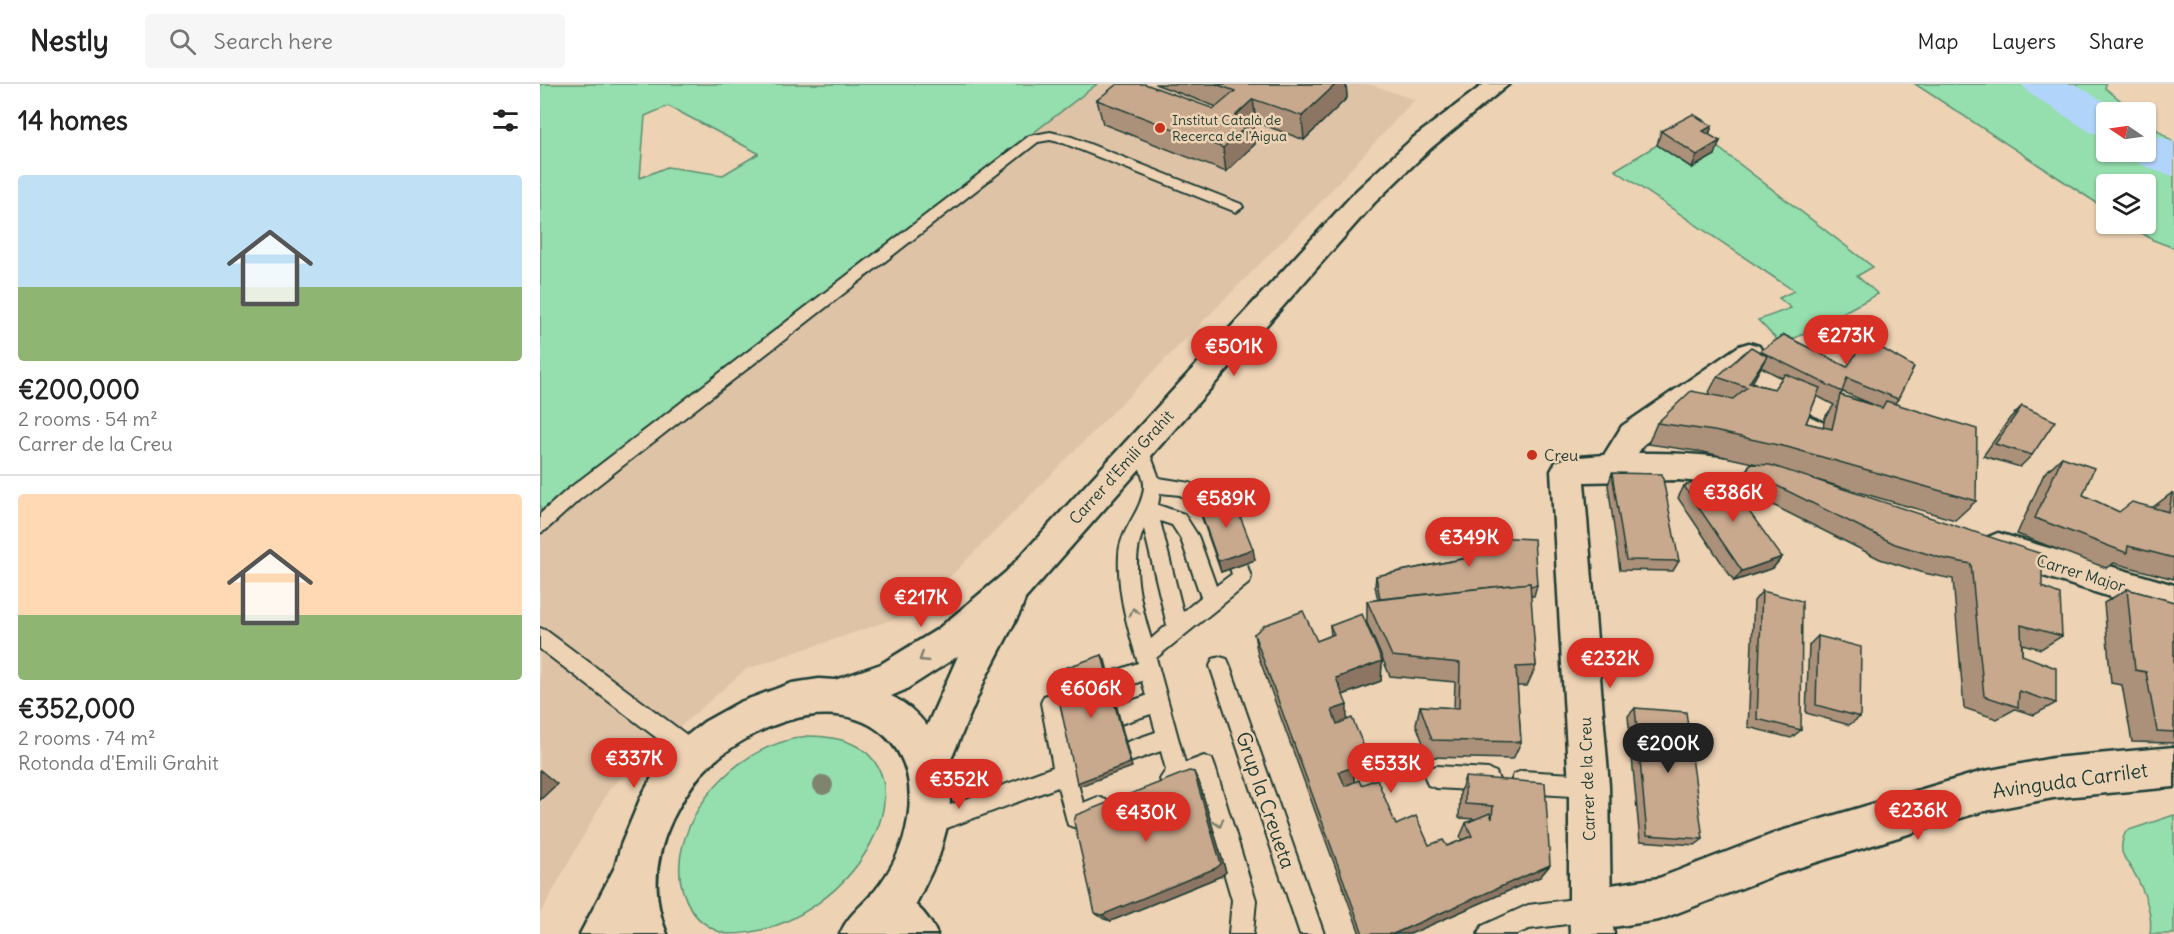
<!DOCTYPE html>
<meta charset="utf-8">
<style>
body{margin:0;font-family:Delius,sans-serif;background:#f6f6f6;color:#222;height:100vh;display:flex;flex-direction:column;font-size:22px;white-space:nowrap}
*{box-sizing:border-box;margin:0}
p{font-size:20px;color:#767676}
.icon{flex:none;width:33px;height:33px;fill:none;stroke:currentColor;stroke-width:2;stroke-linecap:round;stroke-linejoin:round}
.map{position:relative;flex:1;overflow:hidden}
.details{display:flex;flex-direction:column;background:#fff;width:540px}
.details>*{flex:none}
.needle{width:39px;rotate:283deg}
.tools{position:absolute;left:1556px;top:18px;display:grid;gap:12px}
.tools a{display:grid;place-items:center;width:60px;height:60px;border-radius:6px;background:#fff;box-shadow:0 2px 4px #0004;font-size:30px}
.price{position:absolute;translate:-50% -51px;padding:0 14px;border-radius:21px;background:#d93025;color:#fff;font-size:20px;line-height:39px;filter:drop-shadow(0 2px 3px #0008)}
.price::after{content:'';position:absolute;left:50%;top:36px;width:18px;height:14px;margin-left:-9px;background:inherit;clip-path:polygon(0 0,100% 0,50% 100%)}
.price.active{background:#222;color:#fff}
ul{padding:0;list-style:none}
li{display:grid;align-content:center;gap:12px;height:318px;padding:0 18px}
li+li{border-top:2px solid #e0e0e0}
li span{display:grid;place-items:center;height:186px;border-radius:6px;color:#555}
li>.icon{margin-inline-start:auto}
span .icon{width:108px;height:108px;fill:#fffc;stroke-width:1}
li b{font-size:26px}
h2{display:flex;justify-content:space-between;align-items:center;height:72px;padding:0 18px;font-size:26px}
header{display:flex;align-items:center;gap:36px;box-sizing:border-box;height:84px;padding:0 30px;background:#fff;border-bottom:2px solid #e0e0e0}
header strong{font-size:28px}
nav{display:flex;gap:33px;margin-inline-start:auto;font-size:21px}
.search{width:420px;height:54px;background:#f6f6f6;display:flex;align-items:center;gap:15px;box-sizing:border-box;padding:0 21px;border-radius:6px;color:#767676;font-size:22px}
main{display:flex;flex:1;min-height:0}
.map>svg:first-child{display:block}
</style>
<header>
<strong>Nestly</strong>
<div class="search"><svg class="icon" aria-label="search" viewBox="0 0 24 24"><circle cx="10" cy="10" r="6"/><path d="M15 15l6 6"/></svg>Search here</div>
<nav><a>Map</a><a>Layers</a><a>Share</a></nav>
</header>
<main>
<section class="details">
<h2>14 homes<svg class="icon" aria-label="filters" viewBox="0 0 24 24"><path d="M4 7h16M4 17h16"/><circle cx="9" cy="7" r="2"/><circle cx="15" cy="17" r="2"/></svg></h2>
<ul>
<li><span style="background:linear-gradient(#bfe0f5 60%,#8fb573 0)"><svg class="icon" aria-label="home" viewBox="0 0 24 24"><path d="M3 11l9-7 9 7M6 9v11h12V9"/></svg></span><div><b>€200,000</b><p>2 rooms · 54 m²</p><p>Carrer de la Creu</p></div></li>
<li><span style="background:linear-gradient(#ffd9b3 65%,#8fb573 0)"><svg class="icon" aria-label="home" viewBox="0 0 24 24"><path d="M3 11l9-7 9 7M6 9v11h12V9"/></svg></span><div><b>€352,000</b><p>2 rooms · 74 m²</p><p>Rotonda d'Emili Grahit</p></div></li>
</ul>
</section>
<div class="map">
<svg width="1634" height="850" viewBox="0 0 1634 850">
<rect width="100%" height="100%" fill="#edd2b4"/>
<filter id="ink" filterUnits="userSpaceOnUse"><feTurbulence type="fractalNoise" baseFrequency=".0167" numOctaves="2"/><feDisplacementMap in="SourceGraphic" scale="12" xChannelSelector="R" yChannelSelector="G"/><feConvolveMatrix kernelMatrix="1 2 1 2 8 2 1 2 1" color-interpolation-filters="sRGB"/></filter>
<g filter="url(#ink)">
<path fill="#dec3a7" d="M534 0H830L874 16 772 127 375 528 206 585 70 704 0 830V385Z"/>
<g fill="#95dead" stroke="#5a8e70" stroke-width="1.5" fill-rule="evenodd">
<path d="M0 0H557L0 427ZM128 22 218 69V70L183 91 127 83 100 94 105 32Z"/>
<path d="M1375 0H1566L1565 4 1595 28H1566V68H1605V36L1634 59V164L1613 156 1588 140H1605V100H1566V125Z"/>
<path d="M1167 55 1333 183 1317 192 1338 210 1242 261 1218 236 1251 224 1239 214 1254 207 1075 86 1117 61Z"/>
<path d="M267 652C419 651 323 850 187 850 173 847 158 837 151 825 123 780 152 723 186 691 209 669 237 657 267 652Z"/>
<path d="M1634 731V850H1610C1613 832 1605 810 1597 794 1587 775 1575 771 1586 747Z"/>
</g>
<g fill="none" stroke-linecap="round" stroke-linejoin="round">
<g fill="#b1d5fa" fill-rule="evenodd">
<path d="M1482 0H1535L1582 28H1566V52L1550 48 1489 9Z"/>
<path d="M1605 48 1634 58V92C1619 88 1595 81 1586 68H1605Z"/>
</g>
<g stroke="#1f3d34" stroke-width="4">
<g id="service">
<path d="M510 48 532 53 701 120 703 123 696 128 691 126 523 59 510 56 498 58 39 416 6 446 0 449V430L27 406 489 52Z"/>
<path d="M600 357 606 359 619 394 650 399 687 423 711 493 709 499 616 574 645 679 664 672 672 675 675 683 716 816 713 850H689L692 816 657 696 631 706 623 703 620 695 626 686 621 667 567 686 559 682 556 675 559 668 616 648 611 630 556 648 549 645 546 638 549 631 606 612 602 597 522 625 533 676 543 678 546 686 543 694 537 696 543 719 558 713 566 716 569 724 566 732 536 744 528 741 518 703 388 751 380 748 377 740 380 732 513 683 501 619 504 612 598 579C588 544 577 509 579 471 580 445 602 428 604 403 605 392 595 375 591 364L594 359ZM620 409 640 411 673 433 692 490 676 502 658 452 644 430 618 421ZM620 437 632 441 641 455 661 513 643 528ZM604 445 627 541 611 555C601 521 589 479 604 445Z"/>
<path d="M0 544 7 547 163 663 166 670 163 677 155 681 147 677 0 565Z"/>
<path d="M680 573 687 575 690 582 784 850H760L670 582 673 575Z"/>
<path d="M896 682 948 685 956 688 959 696 956 704 948 707 896 704 888 701 885 693 888 685Z"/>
<path d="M982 687 1049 691 1057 694 1060 702 1057 710 1049 713 982 709 974 706 971 698 974 690Z"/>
<path d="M1050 813 1058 817 1062 825 1058 833 1050 837 989 845 977 850H938L942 842 988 821Z"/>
</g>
</g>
<g stroke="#1f3d34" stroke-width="5">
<g id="minor">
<path d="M1209 259 1219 262 1224 270 1221 274 1304 319 1336 329 1340 338 1336 347C1305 357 1231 307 1201 290L1104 360 1098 369C1153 368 1208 373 1259 391L1264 400 1259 409 1248 413 1196 401 1138 396 1044 398 1069 702 1071 825 1065 840 1050 846 1035 840 1029 825V702L1011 387 1016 378 1027 374 1064 371 1082 342 1199 262Z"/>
<path d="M1458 449 1634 501V533L1446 474 1441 464 1446 454Z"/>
</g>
</g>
<g stroke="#1f3d34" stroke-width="5">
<g id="tertiary">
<path d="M1634 663V703L1513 714 1440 728 1238 790 1119 836 1073 843 1074 850H1030L1029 825 1035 810 1050 804 1119 794 1238 748 1440 688 1513 674Z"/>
<path d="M347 803C369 812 387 828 397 850H343L332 839 326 824 332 809Z"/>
</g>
</g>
<g stroke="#1f3d34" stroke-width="5">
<path id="secondary" d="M944 0H969L891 64 834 119 485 515 480 528 446 593 406 687 410 716 409 735 399 772 375 822 353 850H300C308 831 321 823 334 808 351 787 364 762 368 735 373 704 368 672 344 651 292 605 202 645 161 690 149 704 140 720 132 736 114 774 111 811 127 850H40L75 783 81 761 101 713 119 681 134 662 164 638 200 618 252 599 279 595 295 596 341 580 398 545 466 488 816 107 873 54ZM418 572 387 642C377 629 366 619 351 612L365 606Z"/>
</g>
<use href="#service" fill="#edd2b4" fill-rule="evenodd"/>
<use href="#minor" fill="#edd2b4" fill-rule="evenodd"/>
<use href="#tertiary" fill="#edd2b4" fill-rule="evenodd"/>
<use href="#secondary" fill="#edd2b4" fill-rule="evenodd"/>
</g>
<circle fill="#7f8471" cx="283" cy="701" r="10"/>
<g fill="#ac917a" stroke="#1f3d34" stroke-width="1.5" fill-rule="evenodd">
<path d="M615 0H806L807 14 764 56 716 38 713 41 715 60 686 88 563 40 557 16 674 25 677 23Z"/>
<path d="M1172 42 1169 51 1175 71 1152 84 1117 61 1121 47Z"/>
<path d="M1244 251 1358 315 1355 319 1436 417 1415 436 1277 396 1502 503 1522 552 1501 565 1482 560V571L1516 619 1494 631 1475 625 1457 635 1424 624 1413 495 1384 489 1340 475 1197 403 1200 396 1210 380H1217L1163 368 1108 360 1117 339 1168 310 1177 293 1220 268ZM1221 283 1242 294 1234 305 1211 299ZM1303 308 1334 321 1300 311ZM1277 312 1294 321 1285 333 1283 343 1266 339Z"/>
<path d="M1482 322 1492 371 1480 383 1443 372 1470 334Z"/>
<path d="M1522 373 1543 411 1579 428 1613 423 1632 409 1634 410V495L1574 479 1566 484 1477 450 1504 390Z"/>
<path d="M1072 389 1139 477 1133 487 1080 486 1068 401Z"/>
<path d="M1144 402 1242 473 1233 484 1194 497 1138 414Z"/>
<path d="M659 423 715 476 681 488 662 434Z"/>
<path d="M932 441 954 453 997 501 994 512H990L996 582 987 602H977L981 658 973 675 888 673 876 640 880 622 914 624 915 598 850 592 827 539V517L838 516 835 502 836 492 926 474Z"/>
<path d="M1587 505 1634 518V659L1592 658 1582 601 1571 599 1564 519Z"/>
<path d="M1222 507 1261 646 1251 654 1208 643 1214 517Z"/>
<path d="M790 542 842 577 841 597 803 611 807 636 827 670 826 686 814 691V698L821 701 856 741 889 761 907 762 922 756 920 753 926 739 935 735 919 734 920 709 925 693 1010 781 1000 793 870 850H820L718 571 714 550 777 557 791 552Z"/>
<path d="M1278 552 1320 633 1309 641 1266 629 1269 561Z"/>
<path d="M1095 624 1163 755 1155 761 1100 757 1088 632Z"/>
<path d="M659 698 686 788 681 792 571 837 564 835 555 829Z"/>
</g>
<g fill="#8c7663" stroke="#1f3d34" stroke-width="1.5">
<path d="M796 0H806L807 14 764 56 762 32Z"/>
<path d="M713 15 716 38 713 41 715 60 686 88 683 64 696 31Z"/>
<path d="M1172 42 1167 55 1163 47Z"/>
<path d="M1180 57 1175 71 1152 84 1157 71Z"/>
<path d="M1227 272 1215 294 1197 321 1209 299Z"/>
<path d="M713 465 715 476 681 488 678 477Z"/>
<path d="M1242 473 1233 484 1194 497 1202 487Z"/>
<path d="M562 571 565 576 592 683 540 702 537 699Z"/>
<path d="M842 577 841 597 797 613 796 594Z"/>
<path d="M807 621V639L793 644 792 626Z"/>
<path d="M827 670 826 686 814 691V699L800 704 799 688 811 676Z"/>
<path d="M0 686 17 700 0 716Z"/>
<path d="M654 688 659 698 686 788 681 792 571 837 562 831Z"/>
<path d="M1010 781 1000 793 870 850H853Z"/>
</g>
<g fill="#c8a98e" stroke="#1f3d34" stroke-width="1.5">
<path d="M577 0H605L674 25 695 7 676 0H796L762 32 713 15 696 31 712 37 683 64 557 16Z"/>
<path d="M1153 30 1172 42 1163 47 1180 57 1157 71 1121 47Z"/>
<path d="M1244 251 1307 283 1326 255 1374 283 1358 315 1307 294 1302 308 1220 267Z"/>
<path d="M1211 263 1227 272 1209 299 1234 305 1245 290 1280 304 1266 339 1292 345 1300 311 1342 324 1346 317 1437 345 1436 417 1247 363 1174 347 1117 339 1151 307 1193 315 1207 303 1177 293Z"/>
<path d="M1482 322 1515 337 1492 371 1455 360Z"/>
<path d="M1522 373 1554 384 1543 411 1579 428 1592 418 1629 428 1632 409 1634 410V474L1588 462 1587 469 1495 434Z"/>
<path d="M1210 380 1230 381 1502 470V503L1520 510 1522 552 1481 541 1482 571 1516 584V619L1479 607 1478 623 1444 612 1431 480 1401 474 1355 460 1207 387Z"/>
<path d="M1072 389 1122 390 1139 477 1086 476Z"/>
<path d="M1182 390 1242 473 1202 487 1144 402Z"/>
<path d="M692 412 713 465 678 477 659 423Z"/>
<path d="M955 439 954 453 994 455 997 501 990 502V499L840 515 836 492 927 474 932 441Z"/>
<path d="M990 499 996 582 976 583 981 658 892 656 880 622 919 624 920 579 852 572 827 517Z"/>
<path d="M1587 505 1634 518V648L1617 647 1606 588 1595 586Z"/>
<path d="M1222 507 1262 517 1261 646 1217 635Z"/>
<path d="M763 527 777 557 794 550 790 542 822 530 842 577 796 594 807 621 792 626 797 640 812 634 827 670 811 676 814 683 799 688 805 702 819 696 821 701 837 695 856 741 876 732 889 761 903 756 907 762 932 752 926 739 950 729 952 735 953 722 925 720V693L1005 699 1010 781 853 850H823L714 550 725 541Z"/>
<path d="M1278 552 1321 563 1320 633 1276 621Z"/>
<path d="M562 571 590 679 537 699 513 588Z"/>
<path d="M1095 624 1146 628 1163 755 1107 751Z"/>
<path d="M649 687 654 688 681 780 676 784 562 831 555 829 534 738 536 731Z"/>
</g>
<defs><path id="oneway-chevron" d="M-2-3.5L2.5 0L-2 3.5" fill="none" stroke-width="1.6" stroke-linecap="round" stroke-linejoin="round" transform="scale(1.5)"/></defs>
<g stroke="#7c806e">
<use href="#oneway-chevron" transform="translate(594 528) rotate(-105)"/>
<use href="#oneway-chevron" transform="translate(383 574) rotate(148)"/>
<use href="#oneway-chevron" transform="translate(679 739) rotate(73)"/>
</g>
</g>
<g fill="#c8321e" stroke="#edd2b4" stroke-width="2">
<circle cx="620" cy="44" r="6"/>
<circle cx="992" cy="371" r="6"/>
</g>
<g text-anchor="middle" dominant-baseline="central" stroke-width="5" stroke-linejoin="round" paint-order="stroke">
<g font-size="14" fill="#1f3d34" stroke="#edd2b4" text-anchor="start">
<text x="632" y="36">Institut Català de<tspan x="632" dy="16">Recerca de l'Aigua</tspan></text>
</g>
<g font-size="16" fill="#1f3d34" stroke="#edd2b4" text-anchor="start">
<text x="1004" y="371">Creu</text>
</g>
<g font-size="16" fill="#1f3d34" stroke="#edd2b4">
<text transform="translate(581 383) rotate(-48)">Carrer d'Emili Grahit</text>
<text transform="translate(1541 489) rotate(17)">Carrer Major</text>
<text transform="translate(1047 695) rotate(-92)">Carrer de la Creu</text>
</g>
<g font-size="20" fill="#1f3d34" stroke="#edd2b4">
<text transform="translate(1530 696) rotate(-8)">Avinguda Carrilet</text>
<text transform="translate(726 716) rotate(71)">Grup la Creueta</text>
</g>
</g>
</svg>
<div class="tools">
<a><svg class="needle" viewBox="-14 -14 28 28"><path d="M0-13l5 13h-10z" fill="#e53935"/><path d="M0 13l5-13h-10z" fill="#767676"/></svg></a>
<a><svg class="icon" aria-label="layers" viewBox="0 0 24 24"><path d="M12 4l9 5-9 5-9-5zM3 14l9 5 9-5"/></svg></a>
</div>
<b class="price" style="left:1306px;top:282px">€273K</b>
<b class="price" style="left:694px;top:293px">€501K</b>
<b class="price" style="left:1193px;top:439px">€386K</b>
<b class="price" style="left:686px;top:445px">€589K</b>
<b class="price" style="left:929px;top:484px">€349K</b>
<b class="price" style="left:381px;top:544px">€217K</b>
<b class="price" style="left:1070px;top:605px">€232K</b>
<b class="price" style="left:551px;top:635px">€606K</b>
<b class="price active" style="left:1128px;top:690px">€200K</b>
<b class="price" style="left:94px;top:705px">€337K</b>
<b class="price" style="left:851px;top:710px">€533K</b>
<b class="price" style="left:419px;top:726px">€352K</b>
<b class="price" style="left:1378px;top:757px">€236K</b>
<b class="price" style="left:606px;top:759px">€430K</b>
</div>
</main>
